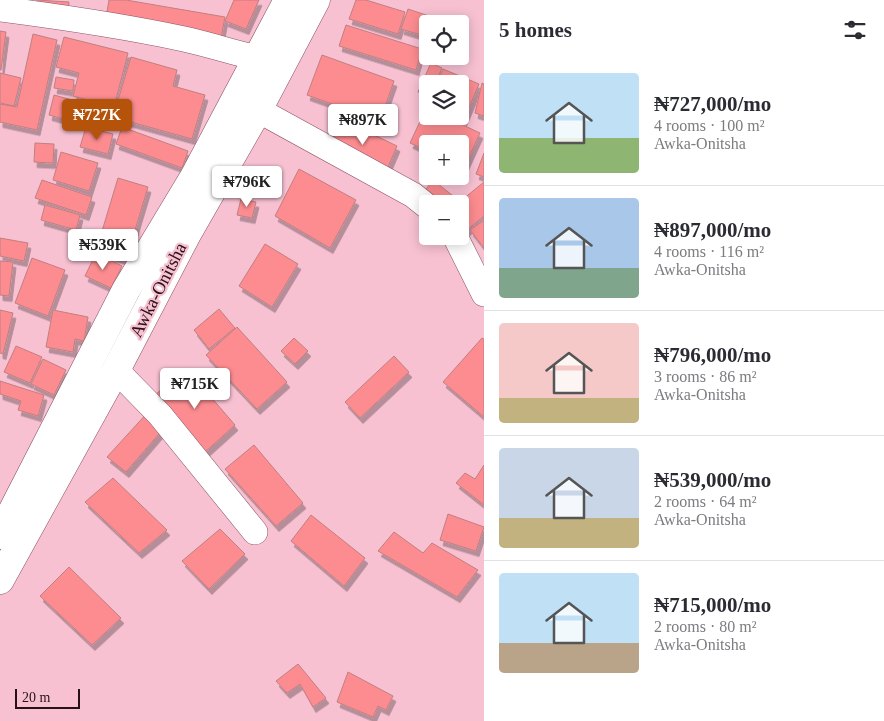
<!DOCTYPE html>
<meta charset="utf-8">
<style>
body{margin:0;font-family:"Times New Roman",serif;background:#f2f2f3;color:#2b2b33;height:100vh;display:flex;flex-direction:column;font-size:19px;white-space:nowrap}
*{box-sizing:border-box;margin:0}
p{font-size:16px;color:#7c7c81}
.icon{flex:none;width:28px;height:28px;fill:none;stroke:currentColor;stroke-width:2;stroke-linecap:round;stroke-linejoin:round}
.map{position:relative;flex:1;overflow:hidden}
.drawer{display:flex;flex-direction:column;background:#fff;width:400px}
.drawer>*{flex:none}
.tools{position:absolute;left:419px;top:15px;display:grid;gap:10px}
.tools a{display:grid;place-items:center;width:50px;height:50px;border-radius:5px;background:#fff;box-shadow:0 2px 12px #0003;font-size:25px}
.scale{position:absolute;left:15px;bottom:12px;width:65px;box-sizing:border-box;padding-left:5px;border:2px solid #271018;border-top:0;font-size:14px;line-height:18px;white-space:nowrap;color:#271018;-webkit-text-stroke:4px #f7c1d2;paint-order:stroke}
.price{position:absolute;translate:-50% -42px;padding:0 11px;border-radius:5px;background:#fff;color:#222;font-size:16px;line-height:32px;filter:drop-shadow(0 1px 2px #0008)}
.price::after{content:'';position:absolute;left:50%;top:30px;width:15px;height:11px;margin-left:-8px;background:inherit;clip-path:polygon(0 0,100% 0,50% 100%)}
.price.on{background:#b45309;color:#fff}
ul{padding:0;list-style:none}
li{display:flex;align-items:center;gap:15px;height:125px;padding:0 15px}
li+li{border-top:1px solid #e1e1e2}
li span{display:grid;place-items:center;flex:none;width:140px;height:100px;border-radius:5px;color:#555}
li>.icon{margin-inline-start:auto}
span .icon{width:60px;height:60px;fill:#fffc;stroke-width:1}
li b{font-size:21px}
h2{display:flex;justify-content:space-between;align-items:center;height:60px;padding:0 15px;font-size:21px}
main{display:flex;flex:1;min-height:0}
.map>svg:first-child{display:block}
</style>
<main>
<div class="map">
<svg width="484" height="721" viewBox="0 0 484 721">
<defs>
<filter id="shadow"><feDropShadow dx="3" dy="5.5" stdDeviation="0" flood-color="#0004"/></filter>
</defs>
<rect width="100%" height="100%" fill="#f7c1d2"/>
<g fill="#fc8c90" stroke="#c07f81" filter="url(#shadow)">
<path d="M37 0 69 2 68 15 36 12Z"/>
<path d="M109 0H126L225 17 220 43 105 23Z"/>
<path d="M234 0H259L246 29 225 21Z"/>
<path d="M356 0H366L405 12 398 34 349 19Z"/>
<path d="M408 9 453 24H428V37L401 29Z"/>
<path d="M346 25 422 49 416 70 339 46Z"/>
<path d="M0 31 6 32 1 70H0Z"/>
<path d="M33 34 57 40 37 130 0 122V104L17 107Z"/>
<path d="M64 37 128 53 114 107 73 96 79 73 56 67Z"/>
<path d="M322 55 394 81 380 121 307 95Z"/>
<path d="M131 57 177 70 173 86 205 95 192 139 113 117Z"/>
<path d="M431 63 442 68 435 84H428V96L418 92Z"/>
<path d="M443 69 479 84 463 122 447 116H460V84H437Z"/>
<path d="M0 73 21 78 14 106 0 103Z"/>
<path d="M56 77 74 80 73 91 54 88Z"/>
<path d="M482 83 484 84V116L475 113Z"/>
<path d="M54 95 91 105 85 125 49 115Z"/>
<path d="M423 115 445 125 448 118 480 133 464 168 460 166V144H428V151L410 143Z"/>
<path d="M339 118 397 146 385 174 328 144Z"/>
<path d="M86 127 113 134 108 154 80 147Z"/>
<path d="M122 127 188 151 182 168 116 144Z"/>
<path d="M35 143 54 144 53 163 34 162Z"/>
<path d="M61 152 98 163 89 191 53 180Z"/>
<path d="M484 153V177L476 174Z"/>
<path d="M299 169 356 200 330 248 275 216Z"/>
<path d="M118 178 148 187 126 260 96 251Z"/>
<path d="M42 180 92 197 86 215 35 198Z"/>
<path d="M433 180 457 199 454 204H428L420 197Z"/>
<path d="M484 182V216L467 230 460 222V204H457Z"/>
<path d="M241 199 256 202 252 218 237 215Z"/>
<path d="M45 205 80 215 76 230 41 220Z"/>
<path d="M483 221 484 222V248L470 230Z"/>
<path d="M0 238 28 243 24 261 0 256Z"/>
<path d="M265 244 298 264 272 307 239 286Z"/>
<path d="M96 253 122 266 111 288 85 276Z"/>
<path d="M32 258 65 270 48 316 15 303Z"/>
<path d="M0 261 13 262 9 296 0 295Z"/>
<path d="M219 309 235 328 209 349 194 330Z"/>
<path d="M0 310 13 313 3 354 0 353Z"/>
<path d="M53 310 88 317 84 341 75 339 73 352 46 347Z"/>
<path d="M237 327 287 382 257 409 206 355Z"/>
<path d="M294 338 308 351 295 364 281 351Z"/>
<path d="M482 338 484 339V417L443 382Z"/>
<path d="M16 346 42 357 30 383 4 372Z"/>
<path d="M394 356 409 372 360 418 345 402Z"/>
<path d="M43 359 66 370 54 395 31 384Z"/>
<path d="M186 368 235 425 204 453 154 396Z"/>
<path d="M0 381 44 395 38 416 18 410 21 401 0 394Z"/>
<path d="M149 411 165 427 126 472 107 457Z"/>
<path d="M254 445 303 503 276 526 225 469Z"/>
<path d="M484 465V505L456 483 465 473 475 479Z"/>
<path d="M113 478 167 530 139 553 85 502Z"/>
<path d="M448 514 484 527 476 551 440 540Z"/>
<path d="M311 515 365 558 344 586 291 541Z"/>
<path d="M220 529 245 554 209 589 182 561Z"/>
<path d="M394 532 423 553 432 543 478 570 457 597 378 551Z"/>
<path d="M69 567 121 618 92 645 40 596Z"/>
<path d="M298 664 326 698 313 707 300 684 287 693 276 681Z"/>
<path d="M348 672 393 696 386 710 378 706 373 717 337 702Z"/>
</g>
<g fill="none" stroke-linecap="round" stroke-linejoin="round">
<g stroke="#8b5266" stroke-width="26">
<g id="minor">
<path d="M0 9C62 17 123 26 184 39 216 46 246 57 277 62"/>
<path d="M258 110 413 195 428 207"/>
<path d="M455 236 484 294"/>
<path d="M116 370 160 415 255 532"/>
</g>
</g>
<g stroke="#8b5266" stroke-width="29">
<g id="primary">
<path d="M0 535 126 290 194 177 288 0"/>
<path d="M0 580 116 370 187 234 258 110 316 0"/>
</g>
</g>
<use href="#minor" stroke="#fff" stroke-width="25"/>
<use href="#primary" stroke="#fff" stroke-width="28"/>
</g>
<g text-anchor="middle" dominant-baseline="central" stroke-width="4.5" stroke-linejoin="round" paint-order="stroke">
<g font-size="18" fill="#271018" stroke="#f7c1d2">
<text transform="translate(158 290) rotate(-63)">Awka-Onitsha</text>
</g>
</g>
</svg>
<div class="tools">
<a><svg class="icon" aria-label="locate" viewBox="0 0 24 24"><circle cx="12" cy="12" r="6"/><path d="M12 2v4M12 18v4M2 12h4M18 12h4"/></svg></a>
<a><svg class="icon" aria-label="layers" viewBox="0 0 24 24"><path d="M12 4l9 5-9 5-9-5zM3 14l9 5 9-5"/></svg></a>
<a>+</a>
<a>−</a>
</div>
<div class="scale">20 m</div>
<b class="price on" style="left:97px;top:141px">₦727K</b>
<b class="price" style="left:363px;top:146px">₦897K</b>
<b class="price" style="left:247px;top:208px">₦796K</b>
<b class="price" style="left:103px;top:271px">₦539K</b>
<b class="price" style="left:195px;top:410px">₦715K</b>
</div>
<section class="drawer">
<h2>5 homes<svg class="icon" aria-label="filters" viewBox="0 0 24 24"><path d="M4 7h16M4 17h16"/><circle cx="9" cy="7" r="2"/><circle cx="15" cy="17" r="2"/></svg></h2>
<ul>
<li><span style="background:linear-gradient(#bfe0f5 65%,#8fb573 0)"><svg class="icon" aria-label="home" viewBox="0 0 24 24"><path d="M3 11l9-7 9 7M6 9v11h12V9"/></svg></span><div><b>₦727,000/mo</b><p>4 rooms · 100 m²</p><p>Awka-Onitsha</p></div></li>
<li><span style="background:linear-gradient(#a9c7e8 70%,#7fa58c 0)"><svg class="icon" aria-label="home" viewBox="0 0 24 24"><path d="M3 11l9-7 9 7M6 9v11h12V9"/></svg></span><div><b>₦897,000/mo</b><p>4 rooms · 116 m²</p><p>Awka-Onitsha</p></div></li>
<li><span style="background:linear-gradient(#f6c9c9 75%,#c2b280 0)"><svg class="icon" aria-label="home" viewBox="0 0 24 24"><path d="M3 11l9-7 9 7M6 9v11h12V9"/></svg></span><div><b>₦796,000/mo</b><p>3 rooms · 86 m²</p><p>Awka-Onitsha</p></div></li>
<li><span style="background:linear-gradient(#c9d6e8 70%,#c2b280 0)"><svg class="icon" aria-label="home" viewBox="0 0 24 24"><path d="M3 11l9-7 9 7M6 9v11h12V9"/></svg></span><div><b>₦539,000/mo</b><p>2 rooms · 64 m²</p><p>Awka-Onitsha</p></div></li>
<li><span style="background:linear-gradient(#bfe0f5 70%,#b9a48a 0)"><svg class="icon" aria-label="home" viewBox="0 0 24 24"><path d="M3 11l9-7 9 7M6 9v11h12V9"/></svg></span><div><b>₦715,000/mo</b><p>2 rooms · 80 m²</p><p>Awka-Onitsha</p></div></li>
</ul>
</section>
</main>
